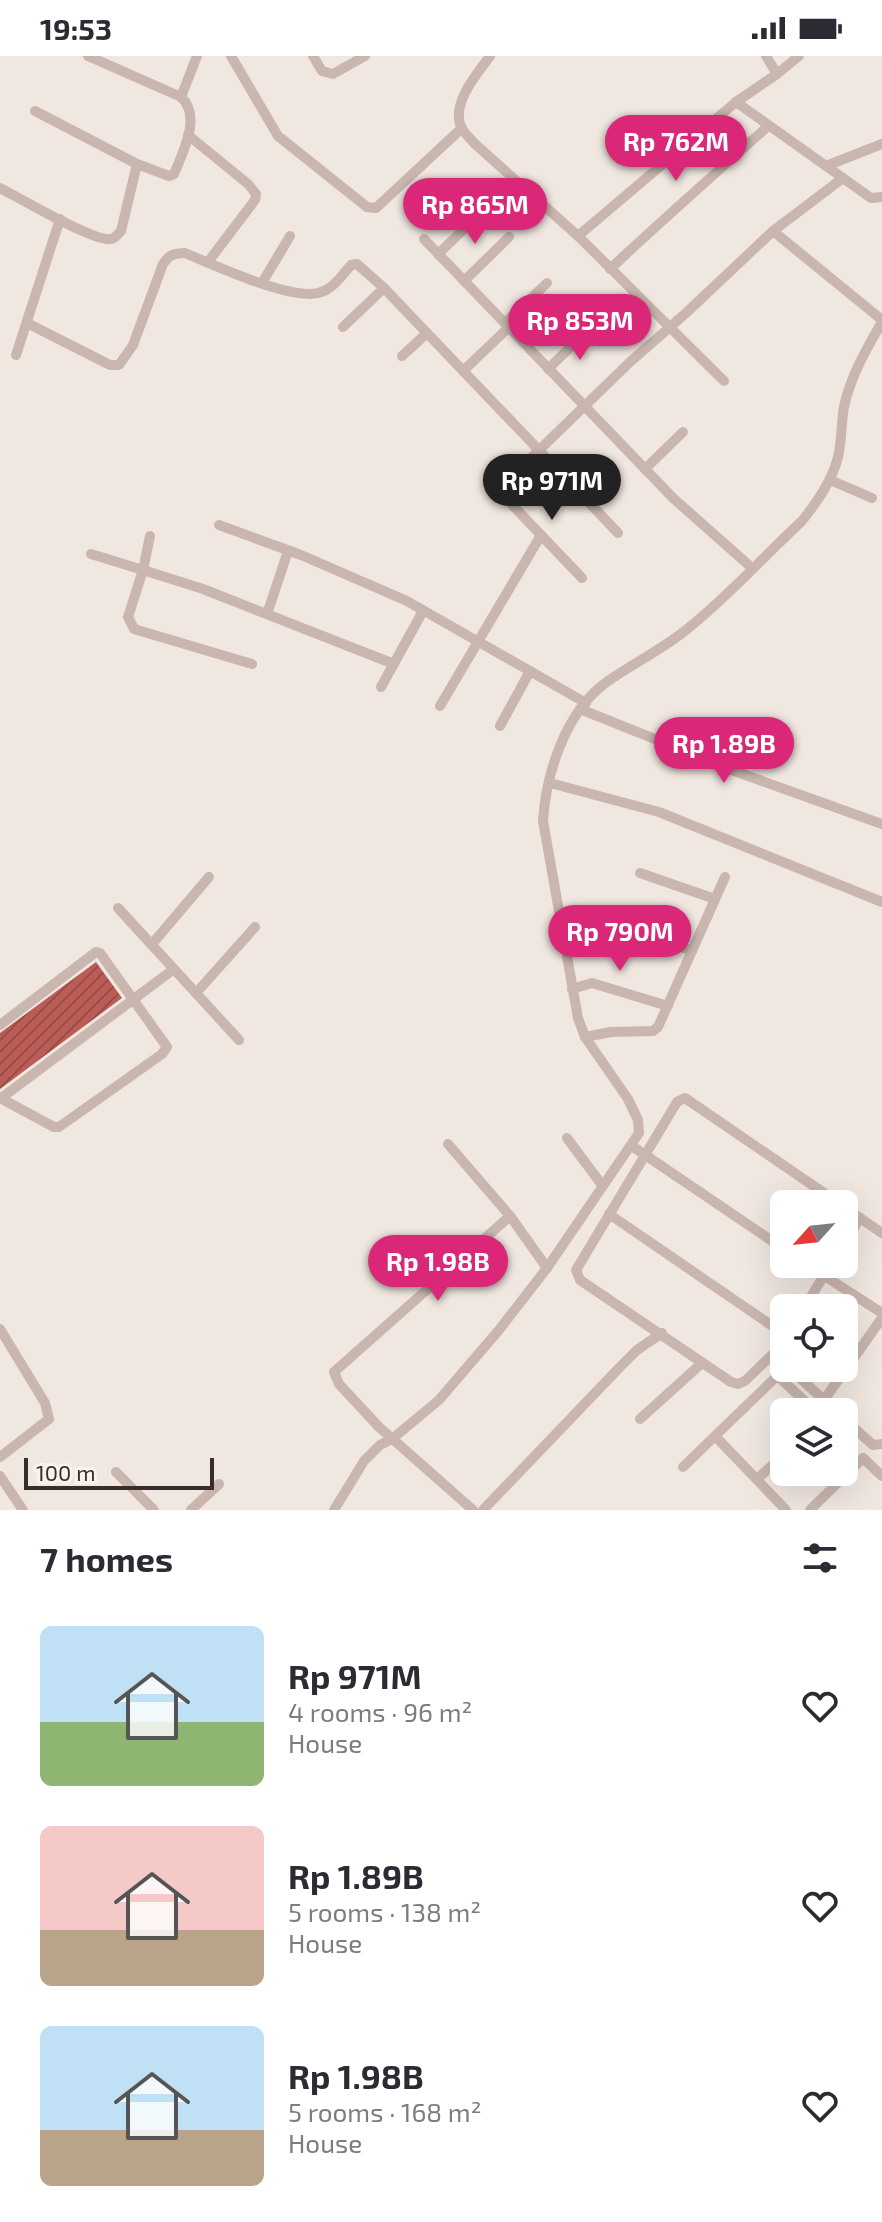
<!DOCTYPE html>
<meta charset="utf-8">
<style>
body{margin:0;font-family:"Exo 2",sans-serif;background:#f2f2f3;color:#2b2b33;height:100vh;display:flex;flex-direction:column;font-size:30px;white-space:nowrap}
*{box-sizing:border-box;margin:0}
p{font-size:26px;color:#7c7c81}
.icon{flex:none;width:44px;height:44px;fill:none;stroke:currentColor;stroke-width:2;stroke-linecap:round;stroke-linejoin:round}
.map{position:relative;height:1454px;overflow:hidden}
.details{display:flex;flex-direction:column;background:#fff;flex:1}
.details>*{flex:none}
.needle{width:52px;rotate:243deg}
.controls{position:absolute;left:770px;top:1134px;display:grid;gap:16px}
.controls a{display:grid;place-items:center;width:88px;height:88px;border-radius:12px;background:#fff;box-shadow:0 8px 32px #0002;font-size:40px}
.scale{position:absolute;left:24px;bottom:20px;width:190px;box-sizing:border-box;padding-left:8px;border:4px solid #382d2c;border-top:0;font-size:22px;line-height:28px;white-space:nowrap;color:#382d2c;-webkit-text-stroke:6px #f9f2ee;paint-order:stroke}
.price{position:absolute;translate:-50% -68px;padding:0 18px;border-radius:28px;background:#db2777;color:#fff;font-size:26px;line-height:52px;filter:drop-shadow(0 2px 4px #0008)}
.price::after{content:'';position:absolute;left:50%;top:48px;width:24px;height:18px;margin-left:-12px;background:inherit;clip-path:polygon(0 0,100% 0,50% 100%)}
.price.on{background:#222;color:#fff}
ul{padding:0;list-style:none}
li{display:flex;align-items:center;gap:24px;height:200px;padding:0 40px}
li span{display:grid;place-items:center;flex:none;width:224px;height:160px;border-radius:12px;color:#555}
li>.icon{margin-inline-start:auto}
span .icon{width:96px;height:96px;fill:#fffc;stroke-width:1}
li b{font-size:34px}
h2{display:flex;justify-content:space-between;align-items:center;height:96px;padding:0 40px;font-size:34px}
.status{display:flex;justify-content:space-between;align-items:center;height:56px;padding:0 40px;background:#fff;direction:ltr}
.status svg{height:22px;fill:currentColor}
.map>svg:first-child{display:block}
</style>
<div class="status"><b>19:53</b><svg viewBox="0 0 49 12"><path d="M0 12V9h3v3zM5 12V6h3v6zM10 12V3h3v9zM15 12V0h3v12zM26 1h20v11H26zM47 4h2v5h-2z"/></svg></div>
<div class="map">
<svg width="882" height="1454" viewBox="0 0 882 1454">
<defs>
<pattern id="building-hatch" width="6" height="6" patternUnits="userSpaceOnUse" patternTransform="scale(2)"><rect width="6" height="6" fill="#bb5d56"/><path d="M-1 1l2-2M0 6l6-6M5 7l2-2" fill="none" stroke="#994d47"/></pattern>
</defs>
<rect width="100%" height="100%" fill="#f1e7e1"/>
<path fill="url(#building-hatch)" d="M96 906 122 942 0 1033V977Z"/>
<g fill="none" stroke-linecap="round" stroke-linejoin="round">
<g stroke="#c9b6ae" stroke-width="10">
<path d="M231 0 278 80 367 151 376 152 462 72"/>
<path d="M313 0 322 15 333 18 365 0"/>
<path d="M490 0C477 18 451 47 461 71 464 77 470 82 474 87L578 180 724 325"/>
<path d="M777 18 799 0"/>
<path d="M181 41 197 0"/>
<path d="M736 46 777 18 766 0"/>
<path d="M35 55 137 108 169 120 174 118C183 96 202 60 181 41L88 0"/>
<path d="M188 79 248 128 256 138 255 144 208 206"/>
<path d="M826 110 882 88"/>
<path d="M0 132C18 141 95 187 111 183 116 182 117 179 121 175L137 108"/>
<path d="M773 175 882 264"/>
<path d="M578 180 736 46 871 142 882 141"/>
<path d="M424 183 673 442 752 512"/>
<path d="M438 198 484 154"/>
<path d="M610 213C662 164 715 118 768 70"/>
<path d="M464 225 509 181"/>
<path d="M262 227 290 180"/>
<path d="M27 267 110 309H119L133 289 163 208C169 199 174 197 185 197 214 209 289 244 318 237 333 234 342 219 351 209L357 208 384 232 618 477"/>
<path d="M505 267 547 227"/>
<path d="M343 271 384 232"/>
<path d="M16 299 60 163"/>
<path d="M402 300 427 277"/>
<path d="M548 313 587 275"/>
<path d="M463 315 509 271"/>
<path d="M645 413 683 376"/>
<path d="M830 424 872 442"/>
<path d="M219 469 301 499 407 545 586 647"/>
<path d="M91 498 143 514 150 480"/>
<path d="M582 522 498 434 630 306 686 257 773 175 843 122"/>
<path d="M267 558 288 495"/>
<path d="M252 608 134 573 128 561 143 514 203 533 394 608"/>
<path d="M381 631 423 555"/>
<path d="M440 650 541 479"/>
<path d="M580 653 737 716 882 768"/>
<path d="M500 670 530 615"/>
<path d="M550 727 659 756 882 846"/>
<path d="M640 817 715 843"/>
<path d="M118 852 239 984"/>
<path d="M624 870 692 895"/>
<path d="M152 888 209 821"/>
<path d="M572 933 592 927 668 950"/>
<path d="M196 937 255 871"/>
<path d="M0 969 96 896 100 897 167 991 162 998 59 1071H54L0 1042"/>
<path d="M585 981 611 976 653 975 658 971 725 821"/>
<path d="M0 1043 174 913"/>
<path d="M567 1082 602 1129"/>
<path d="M448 1088 510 1160 547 1212"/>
<path d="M632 1090 784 1193"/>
<path d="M844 1151 882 1177"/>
<path d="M609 1158 784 1278"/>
<path d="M844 1188 860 1162"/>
<path d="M806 1208 882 1257"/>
<path d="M804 1252 831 1208"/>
<path d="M0 1273 45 1347 49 1363 0 1401"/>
<path d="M784 1285 778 1293 745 1325 738 1328 731 1326 580 1224 576 1214 677 1046 685 1042 840 1148"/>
<path d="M789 1312 837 1356"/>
<path d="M824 1344 882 1262"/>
<path d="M640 1363 702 1307"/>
<path d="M844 1363 873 1389 882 1388"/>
<path d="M683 1411 715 1380"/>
<path d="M116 1416 154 1454"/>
<path d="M0 1420 23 1454"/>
<path d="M757 1423 784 1399"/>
<path d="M191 1454 219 1428"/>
<path d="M334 1454 364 1405 380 1389 392 1383 439 1344 499 1274 547 1212 639 1077 638 1064 628 1043 585 981 578 962 543 765C546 718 565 658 604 628 630 609 660 595 686 574 727 542 763 501 802 465 817 446 832 425 838 401 842 385 841 367 844 351 850 321 867 292 882 266"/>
<path d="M473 1454 379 1371 339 1328 334 1316 510 1160"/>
<path d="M483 1454 619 1312 637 1294 662 1277"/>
<path d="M786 1454 715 1380 776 1321 780 1322 816 1356"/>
<path d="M810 1454 863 1402 882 1420"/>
</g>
</g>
</svg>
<div class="controls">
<a><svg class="needle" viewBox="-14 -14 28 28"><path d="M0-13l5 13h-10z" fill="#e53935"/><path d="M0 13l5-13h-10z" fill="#7c7c81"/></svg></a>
<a><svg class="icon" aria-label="locate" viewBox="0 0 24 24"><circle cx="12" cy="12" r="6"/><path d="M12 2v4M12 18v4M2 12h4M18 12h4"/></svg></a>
<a><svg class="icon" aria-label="layers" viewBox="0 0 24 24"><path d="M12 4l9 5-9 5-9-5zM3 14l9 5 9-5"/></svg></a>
</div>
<div class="scale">100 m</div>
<b class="price" style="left:676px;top:127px">Rp 762M</b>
<b class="price" style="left:475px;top:190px">Rp 865M</b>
<b class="price" style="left:580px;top:306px">Rp 853M</b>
<b class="price on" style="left:552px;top:466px">Rp 971M</b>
<b class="price" style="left:724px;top:729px">Rp 1.89B</b>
<b class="price" style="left:620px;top:917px">Rp 790M</b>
<b class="price" style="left:438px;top:1247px">Rp 1.98B</b>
</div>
<section class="details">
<h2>7 homes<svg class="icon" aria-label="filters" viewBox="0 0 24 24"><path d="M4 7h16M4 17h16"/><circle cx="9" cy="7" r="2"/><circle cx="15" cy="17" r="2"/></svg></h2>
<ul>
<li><span style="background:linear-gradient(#bfe0f5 60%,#8fb573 0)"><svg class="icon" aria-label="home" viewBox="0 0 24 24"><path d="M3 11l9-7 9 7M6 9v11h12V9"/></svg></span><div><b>Rp 971M</b><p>4 rooms · 96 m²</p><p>House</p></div><svg class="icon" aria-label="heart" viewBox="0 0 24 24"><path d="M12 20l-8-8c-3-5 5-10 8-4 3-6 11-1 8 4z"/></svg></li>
<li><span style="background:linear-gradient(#f6c9c9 65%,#b9a48a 0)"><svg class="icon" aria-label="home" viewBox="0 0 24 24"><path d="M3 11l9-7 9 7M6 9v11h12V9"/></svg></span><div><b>Rp 1.89B</b><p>5 rooms · 138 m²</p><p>House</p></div><svg class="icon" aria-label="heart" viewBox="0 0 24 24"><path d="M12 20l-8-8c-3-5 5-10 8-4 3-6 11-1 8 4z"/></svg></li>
<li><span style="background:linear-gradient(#bfe0f5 65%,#b9a48a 0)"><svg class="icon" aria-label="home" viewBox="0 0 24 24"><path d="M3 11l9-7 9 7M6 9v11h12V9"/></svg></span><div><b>Rp 1.98B</b><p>5 rooms · 168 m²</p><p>House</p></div><svg class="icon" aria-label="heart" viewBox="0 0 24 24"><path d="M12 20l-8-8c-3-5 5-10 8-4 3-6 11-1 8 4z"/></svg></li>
</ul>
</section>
